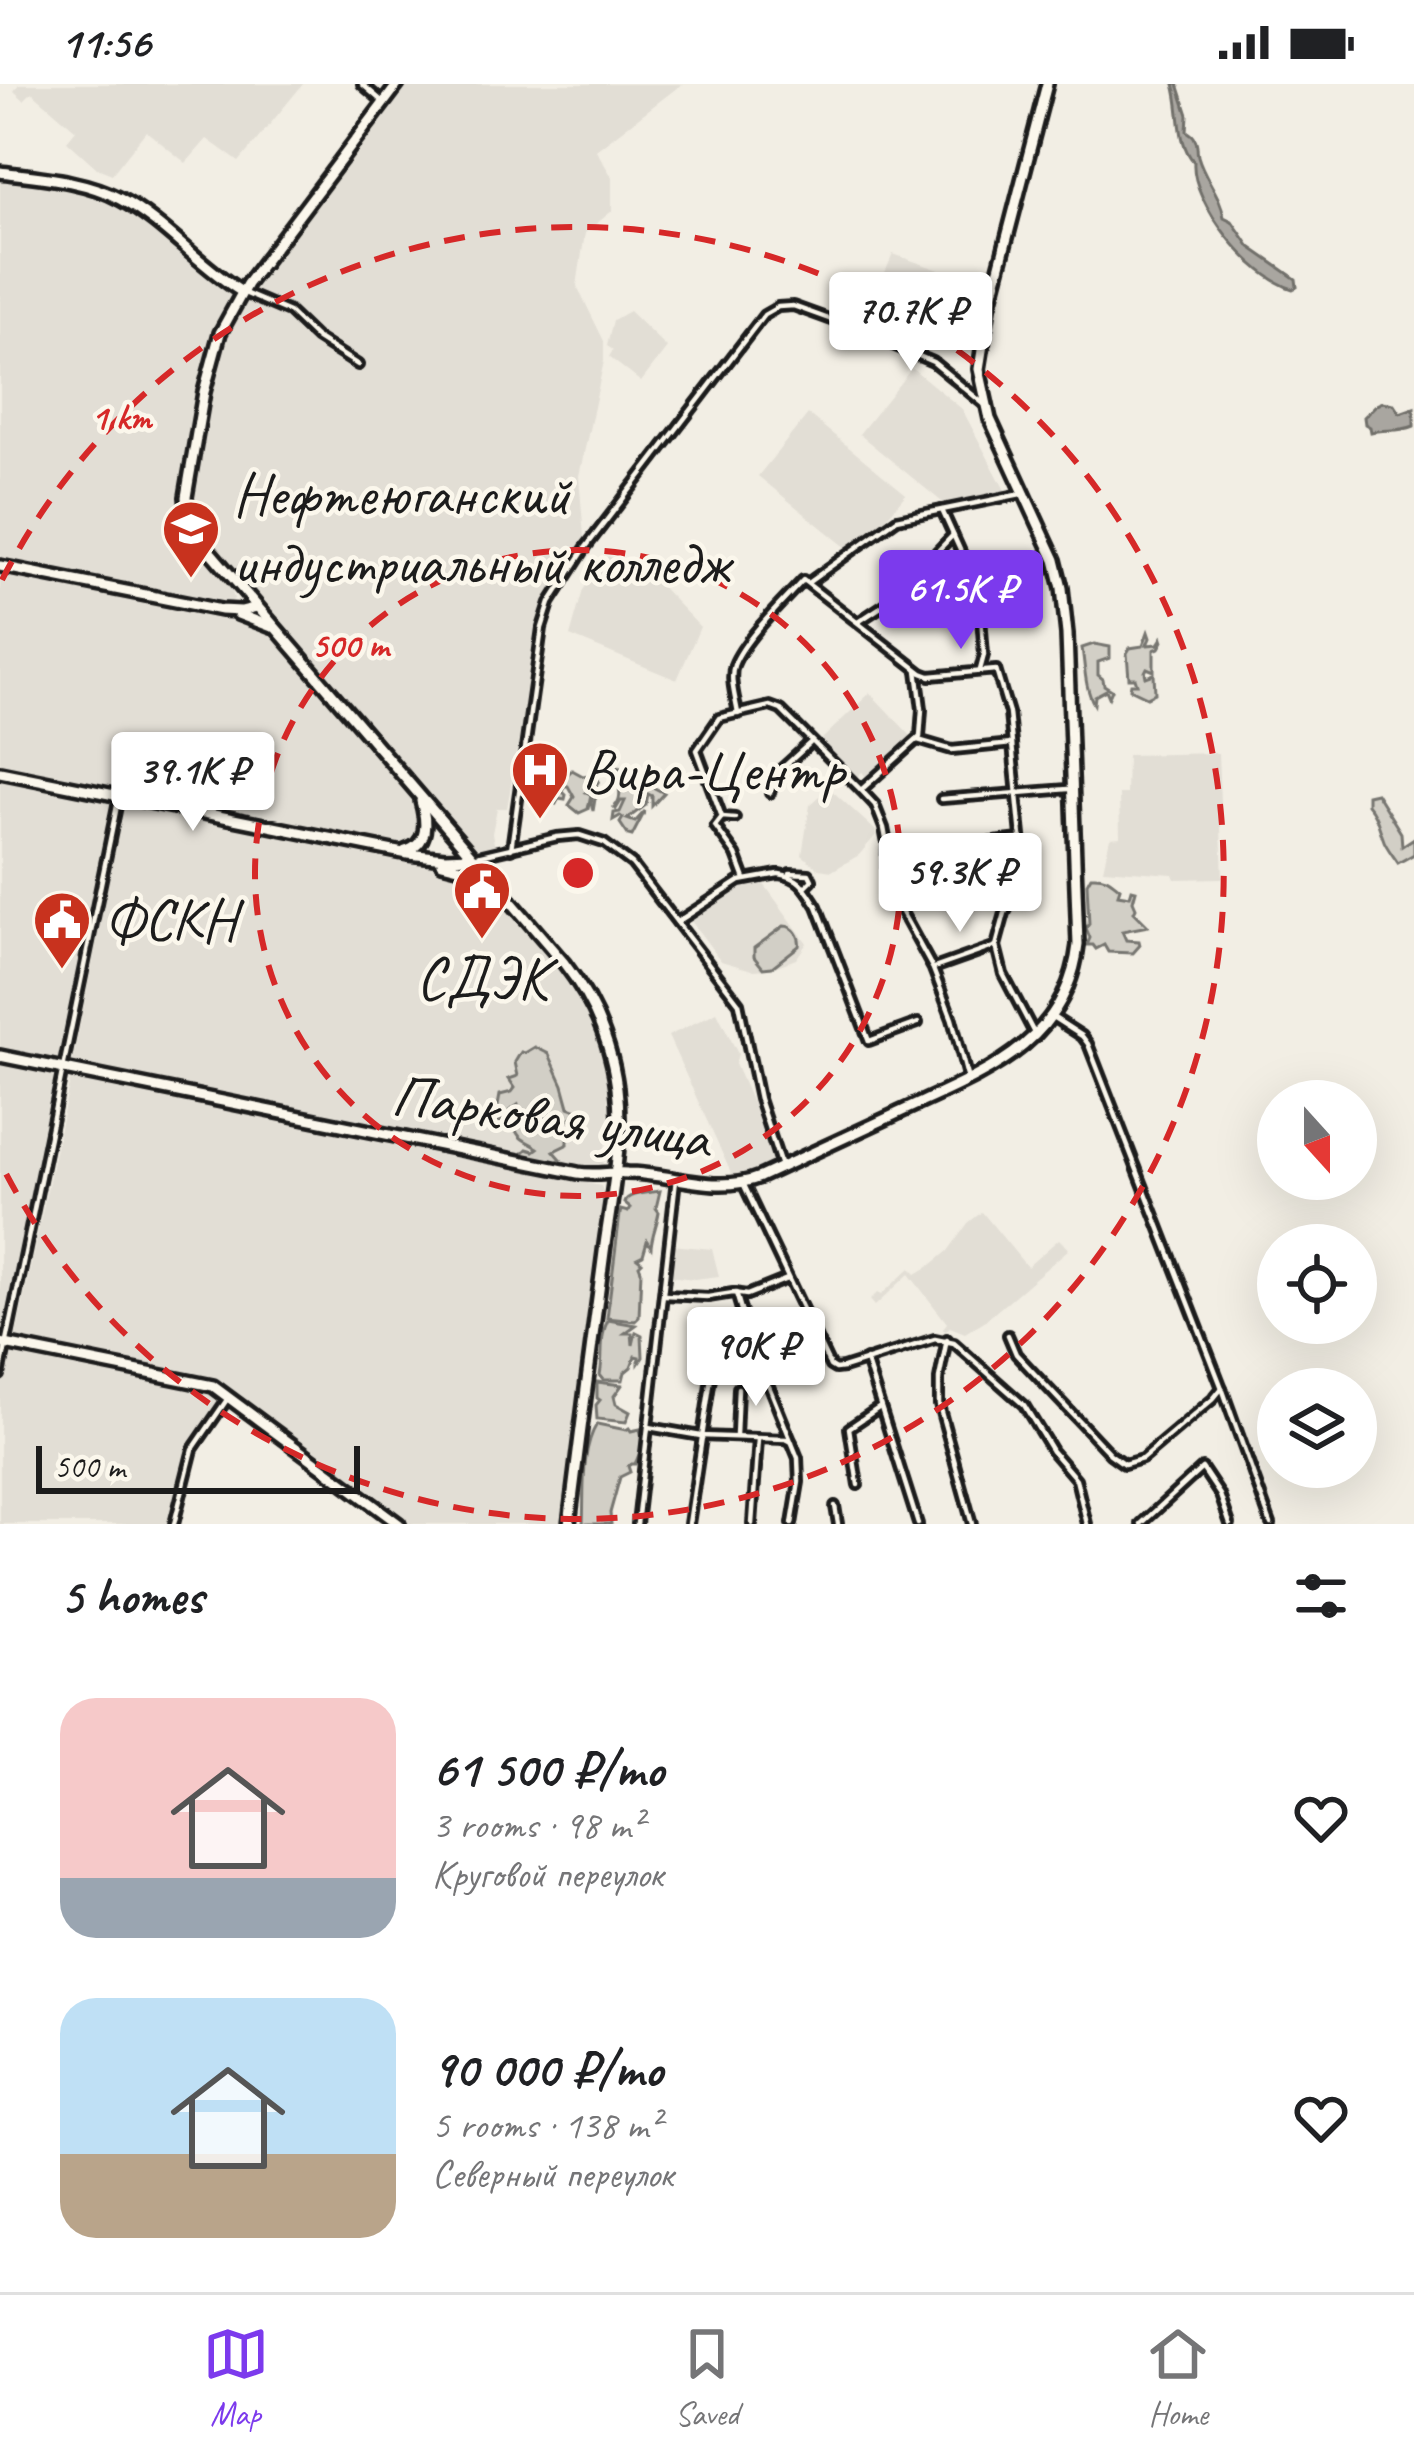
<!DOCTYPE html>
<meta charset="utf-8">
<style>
body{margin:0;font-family:Caveat,sans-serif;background:#f6f6f6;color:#202124;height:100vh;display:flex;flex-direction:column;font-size:45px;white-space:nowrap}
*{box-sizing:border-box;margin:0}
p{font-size:39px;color:#757577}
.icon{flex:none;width:66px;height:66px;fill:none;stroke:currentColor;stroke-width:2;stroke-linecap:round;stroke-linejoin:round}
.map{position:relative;height:1440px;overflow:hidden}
.drawer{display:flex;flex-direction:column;background:#fff;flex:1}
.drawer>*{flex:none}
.needle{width:78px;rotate:159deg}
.controls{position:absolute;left:1257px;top:996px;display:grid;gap:24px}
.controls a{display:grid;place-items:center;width:120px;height:120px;border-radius:50%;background:#fff;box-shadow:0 12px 48px #0002;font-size:60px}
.scale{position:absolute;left:36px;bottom:30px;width:324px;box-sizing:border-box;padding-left:12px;border:6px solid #1c1c1c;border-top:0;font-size:33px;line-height:42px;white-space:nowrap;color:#1c1c1c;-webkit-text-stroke:9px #fbf7ec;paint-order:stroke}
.price{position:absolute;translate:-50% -102px;padding:0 27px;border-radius:12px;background:#fff;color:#222;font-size:39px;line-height:78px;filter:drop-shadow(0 3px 6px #0008)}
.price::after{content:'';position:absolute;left:50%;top:72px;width:36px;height:27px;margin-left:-18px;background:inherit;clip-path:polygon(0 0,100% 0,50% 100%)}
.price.on{background:#7c3aed;color:#fff}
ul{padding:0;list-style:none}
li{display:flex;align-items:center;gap:36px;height:300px;padding:0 60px}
li span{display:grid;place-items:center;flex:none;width:336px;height:240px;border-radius:36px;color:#555}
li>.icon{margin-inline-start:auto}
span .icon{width:144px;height:144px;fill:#fffc;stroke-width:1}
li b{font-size:51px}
h2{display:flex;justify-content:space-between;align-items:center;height:144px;padding:0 60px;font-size:51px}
.status{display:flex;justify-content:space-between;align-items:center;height:84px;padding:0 60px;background:#fff;direction:ltr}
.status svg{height:33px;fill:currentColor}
.tab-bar{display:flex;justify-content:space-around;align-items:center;height:168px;border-top:3px solid #e0e0e0;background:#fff;font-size:33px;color:#757577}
.tab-bar a{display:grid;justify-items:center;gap:6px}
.tab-bar .on{color:#7c3aed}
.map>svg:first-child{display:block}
</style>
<div class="status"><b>11:56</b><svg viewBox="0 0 49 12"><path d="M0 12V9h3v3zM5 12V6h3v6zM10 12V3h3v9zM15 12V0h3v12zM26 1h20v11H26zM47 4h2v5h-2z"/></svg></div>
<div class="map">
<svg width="1414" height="1440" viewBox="0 0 1414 1440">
<rect width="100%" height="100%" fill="#f2eee4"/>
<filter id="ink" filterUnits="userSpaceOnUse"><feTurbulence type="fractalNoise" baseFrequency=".00833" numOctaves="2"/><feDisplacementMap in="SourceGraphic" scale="24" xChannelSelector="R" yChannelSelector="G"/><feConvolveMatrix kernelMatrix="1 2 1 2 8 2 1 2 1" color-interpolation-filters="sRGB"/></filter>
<g filter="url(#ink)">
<g fill="#e2ded5">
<path d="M19 0H303L239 78 207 55 186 79 146 47 112 90 97 84 67 57 76 46 32 8 24 16 14 7Z"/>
<path d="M409 0H682L596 66 612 93V127L585 149 577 202 604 257V277L579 392 584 453 547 515 540 536 507 724H497L492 749 495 764 481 765 469 759 454 746 206 455 196 438 192 422 193 400 208 313 227 250 239 226 290 154Z"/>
<path d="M0 93 55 101 109 115 171 159 231 210 216 243 196 311 180 399 179 424 191 454 230 500 234 515 230 519 223 522 0 476Z"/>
<path d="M893 170 974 198 967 223 978 228 963 267 956 264 959 254 952 252 948 261 869 226Z"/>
<path d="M629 227 667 264 641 298 609 273 613 266 607 262 613 236Z"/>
<path d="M912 284 962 325 1007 410 947 422 859 350Z"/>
<path d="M808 330 906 410 870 453 848 465 758 392Z"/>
<path d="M608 472 651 492 700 543 677 596 570 552 583 506Z"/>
<path d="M0 488 216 531 257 541 270 549 419 723 422 745 416 759 406 764 0 682Z"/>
<path d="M870 609 914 655 867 694 862 688 857 693 821 656Z"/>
<path d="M1218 669 1223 794 1175 795 1173 790 1103 785 1110 754 1120 753 1119 710H1126L1127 671Z"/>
<path d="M0 693 105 714 111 722 59 978 0 966Z"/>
<path d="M829 704 876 747V751L859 771 832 787 819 785 802 771 810 721Z"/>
<path d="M130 720 463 786 480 795 575 906 589 929 606 984 609 1027 603 1084 584 1087 72 980 123 725Z"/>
<path d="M761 796 807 859 796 875 769 885 752 886 721 877 691 837 744 800Z"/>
<path d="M717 928 738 970 735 980 778 1078 743 1093H733L668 952Z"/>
<path d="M0 978 57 990 2 1253H0Z"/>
<path d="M71 992 601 1102 605 1112 563 1440H408L217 1298 15 1256Z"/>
<path d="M982 1128 1027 1183 1059 1155 1069 1165 986 1236 965 1249 950 1243 945 1247 943 1244 947 1239 909 1190 875 1222 870 1216 877 1209 881 1211 910 1184 916 1190 931 1181 948 1167 968 1139Z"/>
<path d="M672 1161 712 1165 719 1192 695 1195 668 1192Z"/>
<path d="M0 1264 213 1306 224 1313 197 1353 181 1440H0Z"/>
</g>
<g fill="#d2cfc6" stroke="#777671" stroke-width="3">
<path d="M1148 548 1150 554 1147 561 1158 560 1162 554 1163 557 1159 564 1154 566V587L1147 584 1145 588 1146 593 1154 590 1155 609 1147 613 1130 605 1131 600H1137L1135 594H1129L1127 569 1130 564 1143 562Z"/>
<path d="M1094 560 1110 563V574L1098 578V591L1103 595 1104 601 1112 606 1109 613 1106 606 1095 612 1094 620C1085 605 1085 584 1082 564Z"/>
<path d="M611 680 637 691V698H643L664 709 652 722V712L648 710 646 721 627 735 635 738 645 727 632 752 628 751 620 739 623 734 620 732 613 736 614 729 620 728 625 717H621L616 725 614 723C623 715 619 704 618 693L610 687Z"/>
<path d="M572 686 583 692 594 690 591 698 592 702 599 696 595 705 599 711 595 715 593 727 591 719 594 705 590 703 586 708 591 710 588 725 579 729 569 721 574 713 568 702H564L562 707 566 711 565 715 559 714 556 720 535 709 546 701 550 708 557 703 552 700 559 688 563 687 567 691Z"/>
<path d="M1376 709 1401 749 1402 762 1414 754V770L1398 779C1393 771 1385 762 1383 754 1378 741 1377 731 1367 720V711Z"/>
<path d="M1091 792C1107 791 1110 796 1120 804L1118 810 1130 812 1132 805 1136 806 1133 817 1136 824 1134 828 1148 842 1122 847 1126 856 1139 857 1140 861 1133 869 1108 868 1104 861 1096 865 1093 861H1087L1090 854 1086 844 1089 840 1087 799Z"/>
<path d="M784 842C794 842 801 853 799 862L772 883 763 884 754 873V864Z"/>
<path d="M535 963 549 970 563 1001 569 1023 577 1026 575 1032 566 1036 552 1028 526 1032 529 1035 555 1032 550 1045 568 1047V1060L554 1067 561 1075 551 1081 536 1074 523 1073V1069L527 1065 534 1067 538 1064C522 1054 519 1057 512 1037L519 1030 518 1021 511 1026 508 1036 495 1039 500 1011 512 1008 515 1004 509 995 518 992 515 978 521 968 525 969Z"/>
<path d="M660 1107 656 1124 659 1128C657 1141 652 1150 651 1163L647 1157 643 1171 637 1174 642 1178 639 1181 641 1186 639 1233 635 1237 607 1234 620 1130 621 1126 628 1128 630 1124 624 1119C627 1109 647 1109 660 1107Z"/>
<path d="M608 1236 636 1241 625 1249H632L633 1261 636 1248 642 1251 643 1273 639 1279V1273L635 1272 631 1283 625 1288 623 1296H604L600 1291C604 1271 599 1253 608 1236Z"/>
<path d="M597 1298 622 1301 614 1312 616 1320 630 1328 626 1338 597 1335 596 1321 600 1316 597 1314Z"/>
<path d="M597 1340 626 1346 629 1344 631 1347 640 1345C644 1358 641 1367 635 1380H631L628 1382 630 1388 620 1393 610 1429 611 1440H583C585 1410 580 1367 597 1340Z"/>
</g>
<g fill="#a9a6a0" stroke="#716f6b" stroke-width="3">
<path d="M1174 0H1178L1188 31 1187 47C1189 49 1192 50 1194 53 1199 61 1196 64 1198 72 1204 94 1221 111 1224 133L1232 137 1250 163 1296 195 1297 203 1293 205C1252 193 1191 119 1194 78 1176 58 1182 26 1174 0Z"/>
<path d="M1383 318 1394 320 1400 329 1414 324V342C1400 348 1385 345 1371 348L1370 343 1365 340 1364 333 1376 321Z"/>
</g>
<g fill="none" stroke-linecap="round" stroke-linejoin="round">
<g stroke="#1c1c1c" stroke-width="14">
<g id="street">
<path d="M362 0 384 19"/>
<path d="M242 208 289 228 316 254 358 281"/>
<path d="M942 426 979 508 984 571 980 586"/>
<path d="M809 498 897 435 1026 409"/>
<path d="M858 538 890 517 953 451"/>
<path d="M917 586 922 625 920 653 861 706 875 721 884 744 887 760 886 799 933 885 952 935 968 996"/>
<path d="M738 630C736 616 729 595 734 581 744 555 784 517 803 496L922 589 930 592 996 586 1009 629 1024 783 1020 799 1005 829 996 862 1003 890 1035 951"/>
<path d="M918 656 952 666 1012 660"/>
<path d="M770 709 776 690 810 659"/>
<path d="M941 715 1068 705"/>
<path d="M722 733 697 666 719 634 770 622 781 626 861 706"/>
<path d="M735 734 722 733 715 742 736 771 745 795"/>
<path d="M969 761 1020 755"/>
<path d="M511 765 542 544 550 519 586 463 764 231 778 223 793 222 851 243 933 278 985 321"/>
<path d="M477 772 557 753 579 751 604 759 632 780 739 919 759 1015 781 1082"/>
<path d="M790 789 809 790 812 796 806 802"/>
<path d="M779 790C801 793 806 805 817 822L869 957 918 939"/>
<path d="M893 810C942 791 962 806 1009 820"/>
<path d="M677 838 740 797 778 790"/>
<path d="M934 884 996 862"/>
<path d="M1051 932 1082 952 1088 960 1222 1304 1271 1440"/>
<path d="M743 1099 830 1282 835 1285 843 1284 935 1255 954 1259 1024 1321 1052 1367 1076 1395 1087 1440"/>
<path d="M736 1209 749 1253 798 1374 799 1398 792 1440"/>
<path d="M664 1211 708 1213 733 1209 747 1211 787 1195"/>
<path d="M1008 1251 1016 1270 1110 1370 1124 1380 1142 1375 1213 1315 1222 1304"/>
<path d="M947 1255 939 1295V1321L972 1440"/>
<path d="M866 1276 918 1440"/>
<path d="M0 1291 119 712"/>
<path d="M649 1343 701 1352 786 1355 792 1358"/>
<path d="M736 1352 738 1304"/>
<path d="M858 1401 849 1344 880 1323"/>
<path d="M835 1422 838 1440"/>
<path d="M174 1440 193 1365 226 1317"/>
<path d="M637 1440 676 1095"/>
<path d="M689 1440 719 1240"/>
<path d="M752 1440 758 1355"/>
<path d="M1141 1440 1202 1384 1220 1411 1230 1440"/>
</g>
</g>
<g stroke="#1c1c1c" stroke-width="18">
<g id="secondary">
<path d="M398 0 247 200 220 249 204 308 186 413 188 434 201 457 564 879C593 916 611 958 617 1004 624 1057 611 1115 604 1168 592 1259 580 1349 569 1440"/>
<path d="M0 88C39 93 85 96 120 115 165 139 198 181 242 208"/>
<path d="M0 482 221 526 241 527 257 523"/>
<path d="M238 530 272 543"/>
<path d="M0 688 408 770 445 774 471 773"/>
<path d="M405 767C429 761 427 737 421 717"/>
<path d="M442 779 466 785 487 797"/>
<path d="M0 972 578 1089C595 1092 610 1088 627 1089 672 1089 716 1111 760 1093 806 1072 851 1051 896 1030 977 992 1066 963 1078 861L1067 550 1062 504 1055 476 990 335 979 285 989 223 1047 0"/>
<path d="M0 1259 213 1302 399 1440"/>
</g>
</g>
<use href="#street" stroke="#fbf7ec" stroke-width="4.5"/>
<use href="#secondary" stroke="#fbf7ec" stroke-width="9"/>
</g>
</g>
<g fill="none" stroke="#d62828" stroke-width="6" stroke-dasharray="21 15">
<circle cx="578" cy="789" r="323"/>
<path d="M2 496A646 646 0 1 1 2 1082"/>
</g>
<defs>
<g id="university-pin" transform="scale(3)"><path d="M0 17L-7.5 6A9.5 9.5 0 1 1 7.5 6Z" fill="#c8321e" stroke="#fbf7ec"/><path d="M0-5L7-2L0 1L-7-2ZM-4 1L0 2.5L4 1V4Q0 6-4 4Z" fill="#fff"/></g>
<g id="hospital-pin" transform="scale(3)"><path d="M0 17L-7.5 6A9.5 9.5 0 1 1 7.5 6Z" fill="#c8321e" stroke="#fbf7ec"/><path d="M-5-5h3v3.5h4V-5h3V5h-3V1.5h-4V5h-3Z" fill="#fff"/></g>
<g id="civic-pin" transform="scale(3)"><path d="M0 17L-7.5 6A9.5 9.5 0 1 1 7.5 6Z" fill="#c8321e" stroke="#fbf7ec"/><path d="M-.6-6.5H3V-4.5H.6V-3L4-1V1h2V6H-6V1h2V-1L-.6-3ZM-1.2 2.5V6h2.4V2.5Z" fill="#fff"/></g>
</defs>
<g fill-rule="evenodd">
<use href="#university-pin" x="191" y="445"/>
<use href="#hospital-pin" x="540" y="686"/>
<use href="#civic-pin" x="482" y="806"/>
<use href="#civic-pin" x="62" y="836"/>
</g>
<g text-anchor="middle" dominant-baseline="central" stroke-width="9" stroke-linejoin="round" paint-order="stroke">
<g font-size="60" fill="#1c1c1c" stroke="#fbf7ec" text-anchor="start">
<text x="233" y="410">Нефтеюганский<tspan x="233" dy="69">индустриальный колледж</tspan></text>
<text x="582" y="686">Вира-Центр</text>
<text x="104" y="836">ФСКН</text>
<text x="482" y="894" text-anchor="middle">СДЭК</text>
</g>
<g font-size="60" fill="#1c1c1c" stroke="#fbf7ec">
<text transform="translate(551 1032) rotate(8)">Парковая улица</text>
</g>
</g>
<circle cx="578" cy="789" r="18" fill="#d62828" stroke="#fbf7ec" stroke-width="6"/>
<g font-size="36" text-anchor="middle" font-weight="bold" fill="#d62828" stroke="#fbf7ec" stroke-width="9" stroke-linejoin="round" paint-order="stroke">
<text x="121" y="345">1 km</text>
<text x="350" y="573">500 m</text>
</g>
</svg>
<div class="controls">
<a><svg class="needle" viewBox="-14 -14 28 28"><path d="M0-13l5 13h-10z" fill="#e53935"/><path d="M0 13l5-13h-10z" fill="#757577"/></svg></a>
<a><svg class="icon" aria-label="locate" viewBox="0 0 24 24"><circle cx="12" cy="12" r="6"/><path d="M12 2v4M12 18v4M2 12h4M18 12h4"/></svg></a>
<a><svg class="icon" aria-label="layers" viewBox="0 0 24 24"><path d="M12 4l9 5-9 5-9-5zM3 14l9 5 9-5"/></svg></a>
</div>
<div class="scale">500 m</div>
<b class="price" style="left:911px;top:290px">70.7K ₽</b>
<b class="price on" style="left:961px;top:568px">61.5K ₽</b>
<b class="price" style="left:193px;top:750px">39.1K ₽</b>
<b class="price" style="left:960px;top:851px">59.3K ₽</b>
<b class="price" style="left:756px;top:1325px">90K ₽</b>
</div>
<section class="drawer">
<h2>5 homes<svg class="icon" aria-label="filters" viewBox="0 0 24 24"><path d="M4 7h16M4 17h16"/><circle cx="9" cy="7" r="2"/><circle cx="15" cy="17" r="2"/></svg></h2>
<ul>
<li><span style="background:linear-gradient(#f6c9c9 75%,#9aa5b1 0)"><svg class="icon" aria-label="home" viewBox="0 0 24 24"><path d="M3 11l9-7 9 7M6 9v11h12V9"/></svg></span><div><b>61 500 ₽/mo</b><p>3 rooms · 98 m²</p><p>Круговой переулок</p></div><svg class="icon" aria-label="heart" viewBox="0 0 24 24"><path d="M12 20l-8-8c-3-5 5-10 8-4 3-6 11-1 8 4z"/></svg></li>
<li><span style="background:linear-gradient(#bfe0f5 65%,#b9a48a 0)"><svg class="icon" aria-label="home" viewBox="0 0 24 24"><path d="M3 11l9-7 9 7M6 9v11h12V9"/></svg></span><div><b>90 000 ₽/mo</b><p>5 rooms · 138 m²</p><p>Северный переулок</p></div><svg class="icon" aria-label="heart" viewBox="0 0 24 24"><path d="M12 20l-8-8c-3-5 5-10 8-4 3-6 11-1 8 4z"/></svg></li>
</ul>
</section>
<nav class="tab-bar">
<a class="on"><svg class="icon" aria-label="map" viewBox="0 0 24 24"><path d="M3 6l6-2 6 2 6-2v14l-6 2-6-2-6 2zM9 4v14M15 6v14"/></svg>Map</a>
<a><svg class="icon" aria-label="saved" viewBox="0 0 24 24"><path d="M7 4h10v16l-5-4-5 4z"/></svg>Saved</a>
<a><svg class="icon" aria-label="home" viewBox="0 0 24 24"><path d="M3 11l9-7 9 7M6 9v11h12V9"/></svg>Home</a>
</nav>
